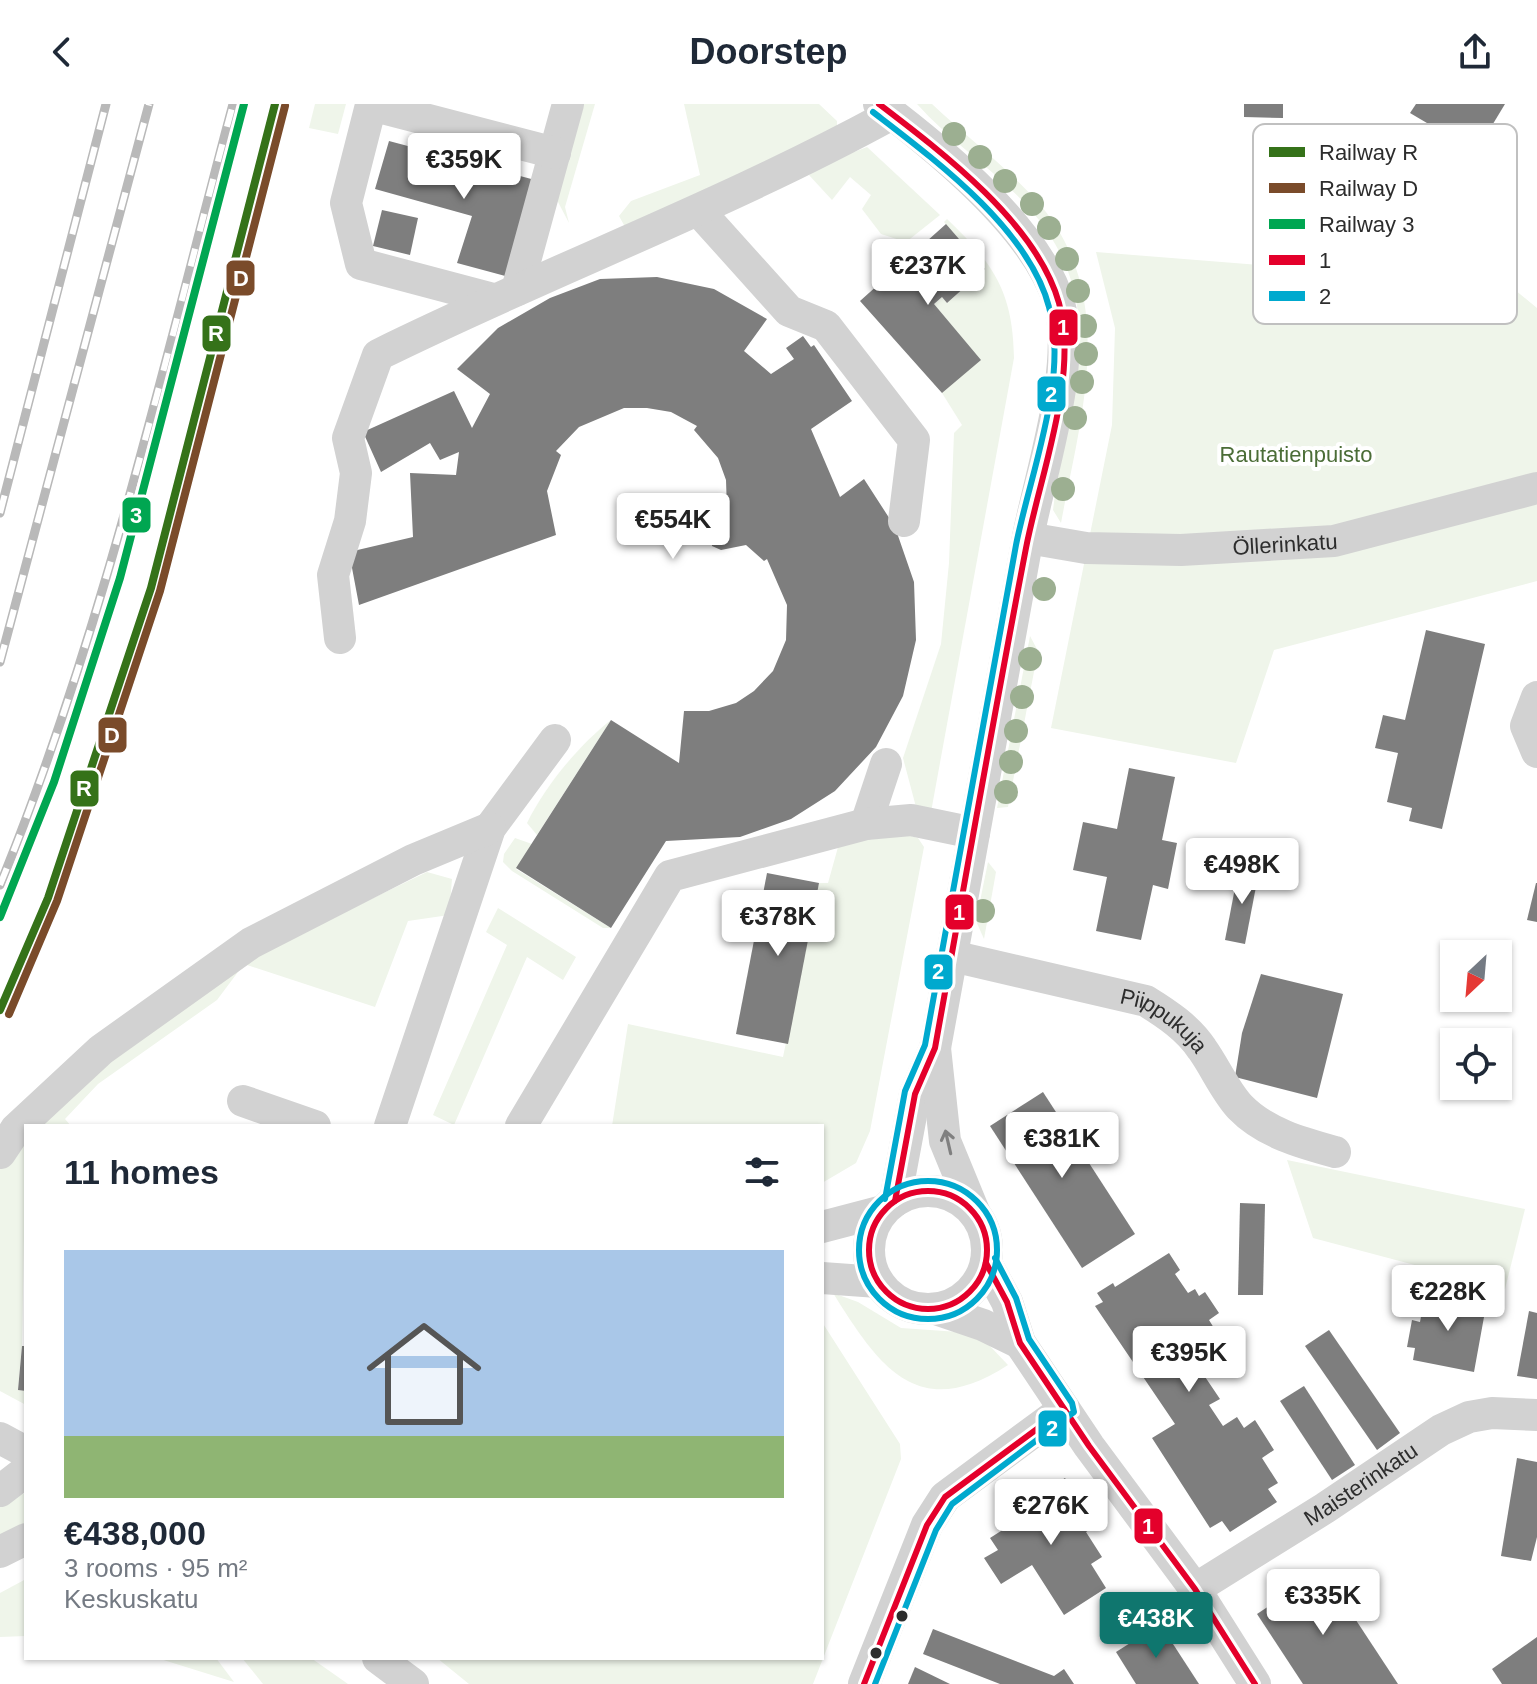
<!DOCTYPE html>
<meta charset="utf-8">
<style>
body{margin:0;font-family:Arial,sans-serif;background:#f2f2f3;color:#1f2937;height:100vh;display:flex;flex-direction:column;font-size:30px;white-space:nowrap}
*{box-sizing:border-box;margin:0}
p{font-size:26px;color:#747a83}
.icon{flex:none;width:44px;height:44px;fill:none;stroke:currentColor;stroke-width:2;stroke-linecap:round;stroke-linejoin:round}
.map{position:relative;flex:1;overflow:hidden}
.details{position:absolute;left:24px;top:1020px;width:800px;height:536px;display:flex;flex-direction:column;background:#fff;border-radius:0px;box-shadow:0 2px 6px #0004}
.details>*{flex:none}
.needle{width:52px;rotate:206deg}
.tools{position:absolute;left:1440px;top:836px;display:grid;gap:16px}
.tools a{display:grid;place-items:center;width:72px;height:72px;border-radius:0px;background:#fff;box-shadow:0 2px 6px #0004;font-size:40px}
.price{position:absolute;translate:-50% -68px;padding:0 18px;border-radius:8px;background:#fff;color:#222;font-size:26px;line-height:52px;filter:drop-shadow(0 2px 4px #0008)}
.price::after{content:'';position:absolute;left:50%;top:48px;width:24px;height:18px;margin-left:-12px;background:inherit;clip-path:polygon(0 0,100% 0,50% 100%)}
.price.active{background:#0f766e;color:#fff}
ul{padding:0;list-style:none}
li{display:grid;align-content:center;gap:16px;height:424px;padding:0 40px}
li+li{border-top:2px solid #e0e1e3}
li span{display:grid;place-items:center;height:248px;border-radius:0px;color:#555}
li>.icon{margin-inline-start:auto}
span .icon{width:144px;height:144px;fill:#fffc;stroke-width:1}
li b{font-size:34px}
h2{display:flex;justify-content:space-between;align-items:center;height:96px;padding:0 40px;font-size:34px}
header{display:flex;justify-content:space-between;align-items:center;height:104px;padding:0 40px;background:#fff;font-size:36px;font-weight:700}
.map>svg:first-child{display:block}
</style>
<header><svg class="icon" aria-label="back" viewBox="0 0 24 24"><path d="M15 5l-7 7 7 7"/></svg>Doorstep<svg class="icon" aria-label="share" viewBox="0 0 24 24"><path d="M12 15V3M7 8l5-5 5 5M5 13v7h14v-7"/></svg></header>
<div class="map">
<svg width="1537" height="1580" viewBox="0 0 1537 1580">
<rect width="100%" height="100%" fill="#fff"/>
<g fill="#eff5ea">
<path d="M315 0H346L338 30 309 24Z"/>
<path d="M584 0H595L565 103 569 119 557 96Z"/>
<path d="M684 0H819L837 17V24L629 130 619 112 631 97 700 71Z"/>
<path d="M917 0H932C966 32 1005 62 1036 96 1120 190 1081 311 1061 419L1053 406C1067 295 1116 203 1029 104 995 66 951 38 917 0Z"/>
<path d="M867 43 940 111 906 138 881 130 862 105 871 91 850 73 832 96 809 71 825 59Z"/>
<path d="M947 115C994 160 1013 188 1014 254L931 708 916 703 903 654 941 540 949 459 954 329 962 321 942 289 980 256 934 200 942 193 947 199 984 165 944 118Z"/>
<path d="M1096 148 1509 181 1537 204V477L1274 546 1236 659 1051 624 1112 321 1115 224Z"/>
<path d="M1030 532 1038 547 1008 703 997 704Z"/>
<path d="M611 616 537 731 527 719C545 682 579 641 611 616Z"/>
<path d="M904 730 918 734 924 743 870 1027 856 1059 822 1079V1022H612L628 920 783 953 819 779H828L840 736Z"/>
<path d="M515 734 532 740 516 765 611 824H603L512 767 503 758 504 750Z"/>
<path d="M988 758 996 768 984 835 976 817Z"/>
<path d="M427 768 452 775 449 811 408 817 375 903 244 860 217 896 98 980 65 1015 71 1022H29L96 968 259 849Z"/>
<path d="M498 804 576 853 563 876 527 853 454 1021 433 1011 507 841 486 828Z"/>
<path d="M26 1024 22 1242 18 1286 26 1287V1301L0 1287V1061Z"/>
<path d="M1287 1056 1525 1105 1505 1185 1313 1134Z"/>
<path d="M833 1189 858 1198 901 1224 959 1228 987 1239 1008 1261C917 1320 879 1262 833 1189Z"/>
<path d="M822 1218 900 1340 901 1355 813 1580H469L437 1554H822Z"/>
<path d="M19 1387 26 1391V1421L0 1434V1400Z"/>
<path d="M26 1475V1532L0 1533V1489Z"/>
<path d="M157 1554H216L234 1578Z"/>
<path d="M242 1554H311L348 1580H263Z"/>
</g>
<g fill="#7e7e7e">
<path d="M1244 0H1283V14L1244 13Z"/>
<path d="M1416 0H1505L1476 48 1410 9Z"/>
<path d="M389 37 535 76 509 173 457 159 472 112 375 85Z"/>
<path d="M382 106 418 114 410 151 373 142Z"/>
<path d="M946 120 985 165 947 199 942 193 934 200 981 256 942 289 860 197Z"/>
<path d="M657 173 714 185 767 215 744 247 771 270 794 255 786 244 803 232 811 243 814 241 852 297 811 325 840 393 864 375 895 423 914 478 916 536 903 592 876 643 835 687 791 715 740 733 666 737 611 824 516 764 611 616 679 659 684 607H709L736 599 754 587 773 567 786 536 787 501 767 455 764 457 746 441 721 446 712 442 711 432 724 418 727 406 726 376 718 354 694 326 697 322 671 308 647 304H624L579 323 556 347 561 351 547 387 556 431 359 501 349 448 413 433 410 369 456 371 459 348 440 356 430 339 381 368 363 328 454 287 472 324 490 290 457 265 498 224 550 194 600 175Z"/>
<path d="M1426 526 1485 540 1442 725 1409 717 1412 704 1387 698 1398 649 1375 644 1383 611 1405 616Z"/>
<path d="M1129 664 1175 673 1162 736 1177 739 1168 785 1153 781 1141 836 1096 827 1107 773 1073 766 1083 718 1117 725Z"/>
<path d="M1239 763 1259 767 1245 840 1225 836Z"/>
<path d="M767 769 819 779 788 940 736 930Z"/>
<path d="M1536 779H1537V818L1527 816Z"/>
<path d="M1261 870 1343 890 1317 994 1235 973 1242 929Z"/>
<path d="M1043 988 1135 1130 1082 1164 990 1022Z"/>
<path d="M1240 1099 1265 1100 1263 1191H1238Z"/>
<path d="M1169 1149 1180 1166 1175 1170 1188 1189 1195 1185 1199 1192 1205 1188 1219 1209 1209 1216 1222 1237 1193 1255 1220 1295 1209 1301 1223 1322 1237 1313 1244 1324 1255 1316 1274 1346 1262 1354 1278 1379 1268 1385 1277 1398 1230 1428 1222 1417 1210 1424 1152 1334 1175 1320 1095 1202 1103 1198 1097 1189 1113 1179 1115 1183Z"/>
<path d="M1425 1191 1486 1202 1474 1268 1413 1256 1415 1244 1407 1243 1412 1216 1420 1218Z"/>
<path d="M1529 1207 1537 1209V1275L1517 1272Z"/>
<path d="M1329 1226 1400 1329 1377 1346 1305 1242Z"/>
<path d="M22 1242H26V1287L18 1286Z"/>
<path d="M1304 1282 1355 1361 1332 1376 1280 1297Z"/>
<path d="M1517 1354 1537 1358V1433L1531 1457 1501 1452Z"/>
<path d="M1065 1374 1095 1422 1086 1428 1102 1453 1091 1460 1106 1484 1064 1511 1032 1461 1001 1480 984 1454 998 1446 990 1434 1015 1418 1009 1409Z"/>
<path d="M1323 1466 1398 1580H1303L1257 1510Z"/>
<path d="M1160 1520 1199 1580H1136L1116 1548Z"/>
<path d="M933 1525 1054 1572 1064 1565 1074 1580H1000L923 1550Z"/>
<path d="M1537 1533V1580H1502L1492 1565Z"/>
<path d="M915 1563 950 1580H908Z"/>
</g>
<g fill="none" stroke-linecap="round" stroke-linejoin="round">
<g stroke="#d2d2d2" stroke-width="32">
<path d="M879 0C940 46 1037 125 1059 199 1077 263 1039 372 1027 438 995 606 966 775 935 944L915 990 895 1097"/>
<path d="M699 107 789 207 826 222 914 336 904 417"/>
<path d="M517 186 568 0"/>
<path d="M493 195 361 160 346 99 371 1 555 49"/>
<path id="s1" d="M1028 434 1086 444 1181 446 1334 437 1537 384"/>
<path d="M340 534 333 471 350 417 356 369 348 334 378 251C548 167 726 101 892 10"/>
<path d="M1537 593 1526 622 1537 648"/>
<path d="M866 720 886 660"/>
<path id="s2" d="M952 852 1146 897C1167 910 1188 924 1202 945 1215 963 1225 987 1240 1003 1265 1029 1302 1039 1335 1048"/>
<path d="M935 944 945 1037 975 1110"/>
<path d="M243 997 315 1022"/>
<path d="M390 1022 490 724 555 636"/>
<path d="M521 1022 670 772 866 720 911 716 974 729"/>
<path d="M0 1049 16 1025 101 946 251 839 413 756 490 724"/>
<circle cx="928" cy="1146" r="59"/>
<path d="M822 1123 883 1107"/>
<path d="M986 1159 1007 1198 1020 1239 1089 1342 1195 1485 1255 1580"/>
<path d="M822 1174 878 1178"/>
<path d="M936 1205 983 1221 1020 1239"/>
<path d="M0 1334 26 1348"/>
<path d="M0 1387 26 1367"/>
<path d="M0 1448 26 1435"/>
<path id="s3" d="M1195 1485 1325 1404 1441 1326 1469 1313 1492 1309 1537 1311"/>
<path d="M378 1554 413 1580"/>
<path d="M864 1580 927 1421 945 1393 1064 1305"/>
</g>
<g stroke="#b9b9b9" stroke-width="9">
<g id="rail">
<path d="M0 409 106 0"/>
<path d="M0 558 149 0"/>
<path d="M0 781C103 529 163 262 233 0"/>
</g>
</g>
<use href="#rail" stroke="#fff" stroke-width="6" stroke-dasharray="18" stroke-linecap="butt"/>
<g stroke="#fff" stroke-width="12">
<g id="bus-1">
<path d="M879 0C942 48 1037 120 1059 199 1079 273 1040 371 1026 444 994 610 965 777 935 944L915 990 895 1097"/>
<circle cx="928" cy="1146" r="59"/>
<path d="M986 1159 1007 1198 1020 1239 1089 1342 1195 1485 1255 1580"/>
<path d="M864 1580 927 1421 945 1393 1064 1305"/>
</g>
</g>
<g stroke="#fff" stroke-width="12">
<g id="bus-2">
<path d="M873 8C934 55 1029 125 1049 203 1069 274 1030 370 1016 441 985 607 956 774 925 941L905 987 885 1095"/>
<circle cx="928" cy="1146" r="69"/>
<path d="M875 1580 936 1426 952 1400 1074 1308 1072 1299 1029 1235 1016 1194 995 1154"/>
</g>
</g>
<use href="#bus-1" stroke="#e4002b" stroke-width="6"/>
<use href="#bus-2" stroke="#00a9ce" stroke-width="6"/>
<g stroke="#fff" stroke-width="14">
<path id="rail-1" d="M0 906 48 794 151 484 275 0"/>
</g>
<g stroke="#fff" stroke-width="14">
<path id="rail-2" d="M9 910 57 797 160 487 285 2"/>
</g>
<g stroke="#fff" stroke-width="14">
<path id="rail-3" d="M0 813 54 678 120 474 244 0"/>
</g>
<use href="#rail-1" stroke="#357219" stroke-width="8"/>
<use href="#rail-2" stroke="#7a4b2a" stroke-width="8"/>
<use href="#rail-3" stroke="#00a651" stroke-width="8"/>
</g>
<g fill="#9caf91">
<circle cx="954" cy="30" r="12"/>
<circle cx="980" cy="53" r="12"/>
<circle cx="1005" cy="77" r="12"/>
<circle cx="1032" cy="100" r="12"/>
<circle cx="1049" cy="124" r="12"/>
<circle cx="1067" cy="155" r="12"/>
<circle cx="1078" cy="187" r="12"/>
<circle cx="1085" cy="222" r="12"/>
<circle cx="1086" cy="250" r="12"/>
<circle cx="1082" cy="278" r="12"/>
<circle cx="1075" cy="314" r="12"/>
<circle cx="1063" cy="385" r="12"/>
<circle cx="1044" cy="485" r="12"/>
<circle cx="1030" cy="555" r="12"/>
<circle cx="1022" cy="593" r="12"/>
<circle cx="1016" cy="627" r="12"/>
<circle cx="1011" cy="658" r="12"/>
<circle cx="1006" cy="688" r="12"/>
<circle cx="983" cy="807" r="12"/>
</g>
<defs><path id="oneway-shaft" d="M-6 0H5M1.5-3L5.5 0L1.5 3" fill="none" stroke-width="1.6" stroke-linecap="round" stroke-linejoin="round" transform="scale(2)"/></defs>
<use stroke="#808080" href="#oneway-shaft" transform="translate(948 1038) rotate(-103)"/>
<g fill="#2d2d2d" stroke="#fff" stroke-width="3">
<circle cx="902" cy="1512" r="7"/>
<circle cx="876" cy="1549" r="7"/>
</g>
<g text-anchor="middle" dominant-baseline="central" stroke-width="8" stroke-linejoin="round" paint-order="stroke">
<g font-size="22" fill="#4b6d37" stroke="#fff">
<text x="1296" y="350">Rautatienpuisto</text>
</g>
<g font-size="22" fill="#2d2d2d" stroke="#fff">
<text stroke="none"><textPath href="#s1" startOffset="258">Öllerinkatu</textPath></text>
<text stroke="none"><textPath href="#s2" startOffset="224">Piippukuja</textPath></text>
<text stroke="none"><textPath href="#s3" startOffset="196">Maisterinkatu</textPath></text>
</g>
</g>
<rect x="1253" y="20" width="264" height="200" rx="12" fill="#fff" stroke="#c0c0c0" stroke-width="2"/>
<rect x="1269" y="43" width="36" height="10" fill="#357219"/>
<rect x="1269" y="79" width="36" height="10" fill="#7a4b2a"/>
<rect x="1269" y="115" width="36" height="10" fill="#00a651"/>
<rect x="1269" y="151" width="36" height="10" fill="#e4002b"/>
<rect x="1269" y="187" width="36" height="10" fill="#00a9ce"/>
<g font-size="22" fill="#2d2d2d">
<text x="1319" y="56">Railway R</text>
<text x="1319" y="92">Railway D</text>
<text x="1319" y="128">Railway 3</text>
<text x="1319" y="164">1</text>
<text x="1319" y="200">2</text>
</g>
<g stroke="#fff" stroke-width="3">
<rect x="225" y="155" width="31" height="38" rx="8" fill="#7a4b2a"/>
<rect x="1048" y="204" width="31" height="39" rx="8" fill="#e4002b"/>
<rect x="201" y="210" width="31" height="39" rx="8" fill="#357219"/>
<rect x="1036" y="271" width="31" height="38" rx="8" fill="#00a9ce"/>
<rect x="121" y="392" width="31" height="38" rx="8" fill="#00a651"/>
<rect x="97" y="612" width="31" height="38" rx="8" fill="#7a4b2a"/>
<rect x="69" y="665" width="31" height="39" rx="8" fill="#357219"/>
<rect x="944" y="789" width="31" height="38" rx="8" fill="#e4002b"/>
<rect x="923" y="849" width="31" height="38" rx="8" fill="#00a9ce"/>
<rect x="1037" y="1305" width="31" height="39" rx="8" fill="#00a9ce"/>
<rect x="1133" y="1403" width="31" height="38" rx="8" fill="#e4002b"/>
</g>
<g font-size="22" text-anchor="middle" font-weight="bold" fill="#fff">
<text x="241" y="182">D</text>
<text x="1063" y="231">1</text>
<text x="216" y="237">R</text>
<text x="1051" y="298">2</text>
<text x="136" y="419">3</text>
<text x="112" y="639">D</text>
<text x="84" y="692">R</text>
<text x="959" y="816">1</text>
<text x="938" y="875">2</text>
<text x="1052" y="1332">2</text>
<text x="1148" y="1430">1</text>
</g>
</svg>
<div class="tools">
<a><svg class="needle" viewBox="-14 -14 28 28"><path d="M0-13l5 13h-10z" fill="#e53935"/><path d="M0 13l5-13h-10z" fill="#747a83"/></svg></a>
<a><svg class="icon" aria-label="locate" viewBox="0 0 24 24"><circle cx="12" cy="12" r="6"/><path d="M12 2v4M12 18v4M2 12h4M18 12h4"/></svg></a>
</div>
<b class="price" style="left:464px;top:97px">€359K</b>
<b class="price" style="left:928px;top:203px">€237K</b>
<b class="price" style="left:673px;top:457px">€554K</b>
<b class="price" style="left:1242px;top:802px">€498K</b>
<b class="price" style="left:778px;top:854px">€378K</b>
<b class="price" style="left:1062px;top:1076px">€381K</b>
<b class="price" style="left:1448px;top:1229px">€228K</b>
<b class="price" style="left:1189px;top:1290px">€395K</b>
<b class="price" style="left:1051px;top:1443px">€276K</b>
<b class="price" style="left:1323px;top:1533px">€335K</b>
<b class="price active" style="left:1156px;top:1556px">€438K</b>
<section class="details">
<h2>11 homes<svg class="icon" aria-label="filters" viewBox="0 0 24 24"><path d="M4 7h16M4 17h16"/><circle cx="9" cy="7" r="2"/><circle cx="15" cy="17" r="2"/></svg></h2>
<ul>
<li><span style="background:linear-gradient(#a9c7e8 75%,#8fb573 0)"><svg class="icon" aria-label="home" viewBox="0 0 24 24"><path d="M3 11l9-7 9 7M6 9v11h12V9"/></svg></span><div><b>€438,000</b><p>3 rooms · 95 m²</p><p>Keskuskatu</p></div></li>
</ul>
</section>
</div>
